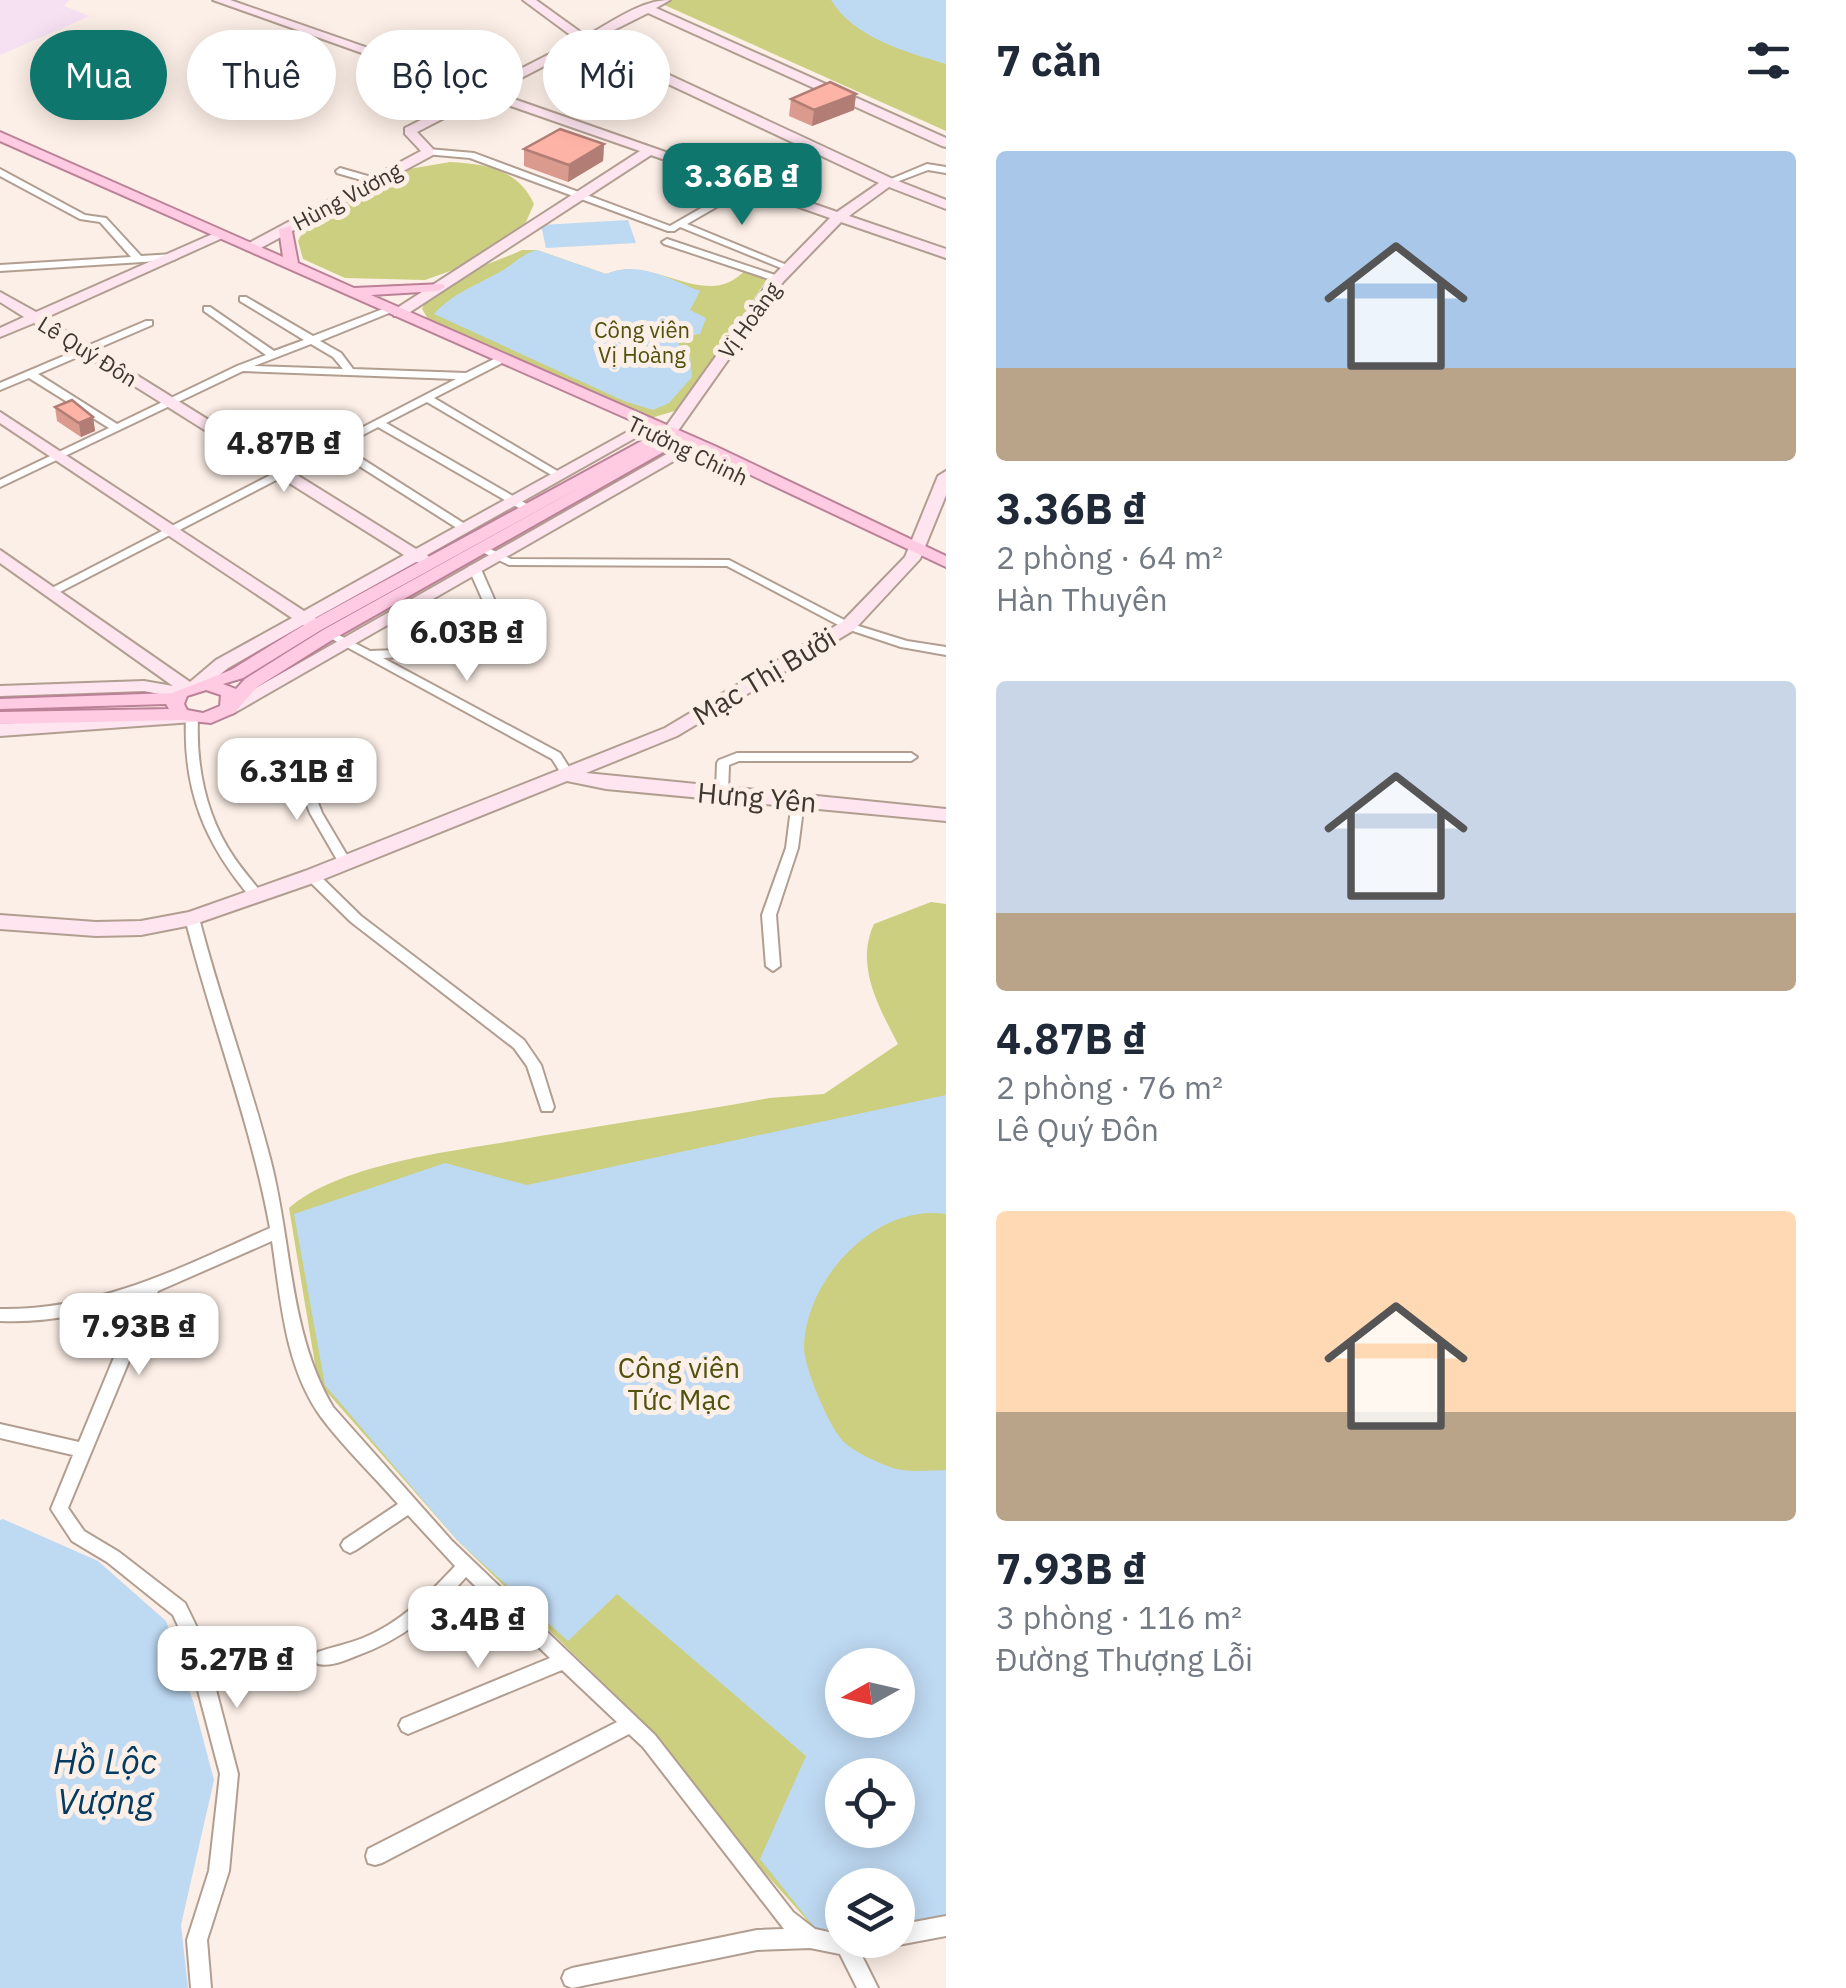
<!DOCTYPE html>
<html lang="vi">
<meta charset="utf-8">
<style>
body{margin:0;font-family:"IBM Plex Sans",sans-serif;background:#f6f6f7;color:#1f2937;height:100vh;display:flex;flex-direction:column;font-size:38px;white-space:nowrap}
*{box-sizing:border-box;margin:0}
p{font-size:32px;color:#747a83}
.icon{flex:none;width:55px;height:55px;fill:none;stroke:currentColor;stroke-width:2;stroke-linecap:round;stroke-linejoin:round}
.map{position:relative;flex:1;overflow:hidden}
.side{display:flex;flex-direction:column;background:#fff;width:900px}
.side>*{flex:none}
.banner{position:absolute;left:30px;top:30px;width:765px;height:90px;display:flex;gap:20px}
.needle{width:65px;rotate:262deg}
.controls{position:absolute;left:825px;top:1648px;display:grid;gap:20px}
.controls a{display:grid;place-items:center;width:90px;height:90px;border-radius:50%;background:#fff;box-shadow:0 5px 25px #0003;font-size:50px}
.price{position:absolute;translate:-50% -85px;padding:0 22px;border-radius:20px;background:#fff;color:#222;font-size:32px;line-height:65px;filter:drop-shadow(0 2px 5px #0008)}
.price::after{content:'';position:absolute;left:50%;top:60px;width:30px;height:22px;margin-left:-15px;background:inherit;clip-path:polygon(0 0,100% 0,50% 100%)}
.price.on{background:#0f766e;color:#fff}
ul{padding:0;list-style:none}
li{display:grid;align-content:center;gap:20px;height:530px;padding:0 50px}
li span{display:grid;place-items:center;height:310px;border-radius:10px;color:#555}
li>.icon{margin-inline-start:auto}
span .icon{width:180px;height:180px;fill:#fffc;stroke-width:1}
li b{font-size:42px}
h2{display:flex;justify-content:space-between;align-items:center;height:120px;padding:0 50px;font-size:42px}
.chip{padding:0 35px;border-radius:45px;background:#fff;box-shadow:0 5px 25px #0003;font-size:35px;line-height:90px}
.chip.on{background:#0f766e;color:#fff}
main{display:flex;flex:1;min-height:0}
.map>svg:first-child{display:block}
</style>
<main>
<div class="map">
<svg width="946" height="1988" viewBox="0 0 946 1988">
<rect width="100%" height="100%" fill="#fcefe7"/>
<path fill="#f5e1f1" d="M0 0H69L64 6 90 16 0 55Z"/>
<g fill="#cccf7f" fill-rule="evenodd">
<path d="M664 0H946V131L660 3Z"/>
<path d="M450 162C486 164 518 169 534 204L526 222 510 236 453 270 425 280 345 278 303 259 298 241 307 223 319 214 403 170Z"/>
<path d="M522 250H537L606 274C655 253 707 314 746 269L768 278 678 410 651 418 428 319 422 309C436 278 493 264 522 250Z"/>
<path d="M931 902 946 904V1916L898 1925V1885H842V1935L823 1938 759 1866 639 1718 457 1540 318 1382 289 1208C337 1166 444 1152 506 1142 594 1126 682 1114 769 1098L824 1094 898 1044C878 1006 855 965 874 924ZM842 1665H898V1720H842ZM842 1775H898V1830H842Z"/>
</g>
<g fill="#bed9f2" fill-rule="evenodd">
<path d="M831 0H946V64C906 52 854 38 831 0Z"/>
<path d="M628 220 636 243 546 248 541 225Z"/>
<path d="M537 250 606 274C639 260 668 279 700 291L690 310 706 318 700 334 677 338 680 347 690 356 692 377 669 403 653 410 624 401 434 314C454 292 478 285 503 270 517 262 520 255 537 250Z"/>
<path d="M946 1095V1214C877 1203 807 1277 804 1345 803 1366 830 1429 845 1443 856 1453 879 1463 893 1468 908 1473 930 1470 946 1470V1915L898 1924V1885H842V1935L823 1938 760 1859 806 1756 617 1594 568 1641 457 1540 325 1385 294 1214 445 1163 527 1185ZM842 1665H898V1720H842ZM842 1775H898V1830H842Z"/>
<path d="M3 1519 98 1561 166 1621 193 1701 214 1780 181 1925 188 1988H0V1520Z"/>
</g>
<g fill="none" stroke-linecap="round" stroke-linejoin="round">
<g stroke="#b19e91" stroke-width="4">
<g id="street">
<path d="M452 53 459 55 429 74 422 72Z"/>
<path d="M428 149 474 153 670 226 745 183H751V187L687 224 794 268 786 270 680 227 674 231H668L470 158 425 154 424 152Z"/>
<path d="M927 164 946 167V173L928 170 891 184 884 182Z"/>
<path d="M340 168 378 179 379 181 375 184 337 173 336 171Z"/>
<path d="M0 169 85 215 106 218 141 256 174 254 179 257 174 260 0 271V265L131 257 100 222 80 219 0 176Z"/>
<path d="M667 239 781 277 783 279 775 281 664 244 662 242Z"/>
<path d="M240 297H246L313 336 388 307H394V311L320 341 341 353 353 369 466 373 494 359H502V363L434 398 564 475 563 477H555L427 402 386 423 532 507V511H524L378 427 342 446 468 526V530H460L334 450 56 594H48V590L456 379 243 371 0 487V480L109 428 29 378 0 390V383L146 321H152V325L38 374 117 424 237 366 266 355 204 311V307H210L274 351 304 340 240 301ZM311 344 333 357 343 369 254 366Z"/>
<path d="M482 545 511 559 729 560 852 624 907 641 946 647V655L901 647 844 628 727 566 509 565 478 550 476 548Z"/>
<path d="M474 564 480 567 516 649 514 652 383 658 560 753 574 775 572 778H564L552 759 323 634 325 632H333L370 651 503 646 468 567Z"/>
<path d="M192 714 198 718C196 768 206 817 235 859 244 872 254 883 264 896L262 899H252C205 844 183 791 186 718Z"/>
<path d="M737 753H911L917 757 911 761H739L729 765 728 793 722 797 718 796 716 793 717 763 719 760Z"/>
<path d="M296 757 302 761 322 813 351 862 350 865H340L310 813 290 761Z"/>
<path d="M798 797 804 801 798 848 776 915 780 966 773 971 766 966 762 915 786 848 792 801Z"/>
<path d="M312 872 317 873 361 916 524 1040 541 1065 554 1107 552 1111H542L527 1066 514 1048 351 922 307 879 305 876 307 873Z"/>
<path d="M192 913 199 918C220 1000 250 1080 271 1162 292 1244 289 1333 333 1407L452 1541 655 1735 793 1912 815 1929 842 1935V1940H881L878 1947 860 1952 878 1988H857L840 1954 810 1948 757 1950 572 1988 565 1985 562 1978 565 1971 572 1968 757 1930 784 1929 643 1747 629 1734 382 1863 375 1865 368 1863 366 1856 368 1849 617 1722 562 1670 408 1734 402 1731 399 1725 402 1719 550 1658 466 1577C434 1613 402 1640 356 1656 344 1661 330 1667 318 1664L315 1658 318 1652C332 1647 348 1644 363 1638 400 1623 428 1595 455 1566L408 1515 356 1550 350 1553 344 1550 341 1545 344 1540 398 1504C373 1475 344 1448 321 1417 285 1367 281 1301 272 1241L158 1291 68 1508 84 1531 119 1552 185 1603 203 1640 238 1774 229 1871 207 1940 211 1988H191L187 1940 209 1871 220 1774 185 1641 173 1615 107 1562 72 1541 51 1509 73 1455 0 1438V1424L79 1442 139 1297C93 1313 49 1323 0 1321V1309C97 1311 183 1267 270 1228 251 1123 211 1022 185 918Z"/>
<path d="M946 1916V1936L898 1945 891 1942 890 1940H898V1925Z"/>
</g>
</g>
<g stroke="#b19e91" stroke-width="4">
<g id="secondary">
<path d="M213 0H230L483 88 577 40 523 0H536L586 36C612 22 641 0 670 0L656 8 946 138V147L942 146 648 13 594 40 893 179 946 200V209L889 187 849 216 946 249V258L841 222 783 282 675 435H665L662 432 773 276 830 218 651 155 404 316H394V310L640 151 485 97 417 132 433 149V155L257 250H247V244L421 151 405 134V128L474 93ZM585 45 879 183 837 212 494 92Z"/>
<path d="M217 232 229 235 45 318 416 549 647 421 652 419 660 424 427 555 433 561 431 564 416 562 315 618 319 623 317 627 303 625 228 668 202 689 180 698 144 691 0 696V686L144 681 173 686 0 563V550L190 682 216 660 292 618 0 423V412L304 611 404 555 34 323 0 337V328L24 317 0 302V292L36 312Z"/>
<path d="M693 439 701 444 698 447 234 713 228 715 219 709Z"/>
<path d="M946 471V495L920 559 854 630 677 736 586 773 946 809V821L606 789 567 781 319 881 192 925 141 935 96 936 0 929V915L96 922 141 921 189 912 305 871 665 728 842 622 905 557 938 476Z"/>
<path d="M187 712 193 714 196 718 193 722 0 736V724Z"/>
</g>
</g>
<g stroke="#ba8197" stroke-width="4">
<path id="primary" d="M0 132 283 257 279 229 291 226 298 263 354 288 443 284 445 287 438 291 371 295 717 447 946 556V567L681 442 335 638 257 687 234 713 211 723 181 720 0 724V712L169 709 166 704 0 709V699L172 693 231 670 309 622 658 432 0 141ZM584 485 323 630 245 679 236 689 223 684 243 678 321 630ZM206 690 221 695 220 706 203 713 187 710 184 704 187 696Z"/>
</g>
<use href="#street" fill="#fff" fill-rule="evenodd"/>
<use href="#secondary" fill="#fee5f0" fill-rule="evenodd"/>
<use href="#primary" fill="#fecbe2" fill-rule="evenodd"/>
</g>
<g fill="#da9a8e">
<path d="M856 94 854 110 812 126 789 116 791 99Z"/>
<path d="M604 144 603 161 568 182 524 166V149Z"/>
<path d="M55 407 93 417 95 431 81 437 57 421Z"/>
</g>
<g fill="#b17d74">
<path d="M856 94 854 110 812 126 814 110Z"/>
<path d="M604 144 603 161 568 182 569 165Z"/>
<path d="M93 417 95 431 81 437 79 423Z"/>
</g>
<g fill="#fdb3a5" stroke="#b17d74" stroke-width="2.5">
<path d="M830 82 856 94 814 110 791 99Z"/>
<path d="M560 129 604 144 569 165 524 149Z"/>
<path d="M72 400 93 417 79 423 55 407Z"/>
</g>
<g text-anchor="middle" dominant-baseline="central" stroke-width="10" stroke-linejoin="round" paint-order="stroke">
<g font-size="22" fill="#3e3630" stroke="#fcefe7">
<text transform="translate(347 196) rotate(-28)">Hùng Vương</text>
<text transform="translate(749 320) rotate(-54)">Vị Hoàng</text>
<text transform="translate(88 351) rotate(32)">Lê Quý Đôn</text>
<text transform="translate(688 450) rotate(26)">Trường Chinh</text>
</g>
<g font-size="22" fill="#50510d" stroke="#fcefe7">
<text x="642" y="329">Công viên<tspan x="642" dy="25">Vị Hoàng</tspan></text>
</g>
<g font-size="28" fill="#3e3630" stroke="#fcefe7">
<text transform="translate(764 676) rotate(-31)">Mạc Thị Bưởi</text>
<text transform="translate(757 797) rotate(5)">Hưng Yên</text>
</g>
<g font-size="28" fill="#50510d" stroke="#fcefe7">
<text x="679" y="1367">Công viên<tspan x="679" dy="32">Tức Mạc</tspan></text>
</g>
<g font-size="35" font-style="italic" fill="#033b61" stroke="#fcefe7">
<text x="105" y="1761">Hồ Lộc<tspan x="105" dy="40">Vượng</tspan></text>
</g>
</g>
</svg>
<div class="controls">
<a><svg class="needle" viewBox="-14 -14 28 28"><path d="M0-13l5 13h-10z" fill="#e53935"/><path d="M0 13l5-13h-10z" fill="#747a83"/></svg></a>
<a><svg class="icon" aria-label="locate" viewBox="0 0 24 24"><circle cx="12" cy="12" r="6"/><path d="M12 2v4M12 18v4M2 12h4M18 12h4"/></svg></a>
<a><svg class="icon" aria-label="layers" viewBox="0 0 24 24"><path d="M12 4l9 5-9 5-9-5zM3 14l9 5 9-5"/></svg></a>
</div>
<b class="price on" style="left:742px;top:228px">3.36B ₫</b>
<b class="price" style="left:284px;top:495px">4.87B ₫</b>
<b class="price" style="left:467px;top:684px">6.03B ₫</b>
<b class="price" style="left:297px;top:823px">6.31B ₫</b>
<b class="price" style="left:139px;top:1378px">7.93B ₫</b>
<b class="price" style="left:478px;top:1671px">3.4B ₫</b>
<b class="price" style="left:237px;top:1711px">5.27B ₫</b>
<div class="banner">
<a class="chip on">Mua</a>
<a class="chip">Thuê</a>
<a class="chip">Bộ lọc</a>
<a class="chip">Mới</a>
</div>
</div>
<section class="side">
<h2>7 căn<svg class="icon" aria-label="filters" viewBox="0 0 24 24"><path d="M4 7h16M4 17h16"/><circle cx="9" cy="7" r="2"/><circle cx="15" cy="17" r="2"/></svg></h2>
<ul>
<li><span style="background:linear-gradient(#a9c7e8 70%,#b9a48a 0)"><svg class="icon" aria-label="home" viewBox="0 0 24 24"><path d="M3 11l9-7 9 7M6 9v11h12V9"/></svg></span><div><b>3.36B ₫</b><p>2 phòng · 64 m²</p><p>Hàn Thuyên</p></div></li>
<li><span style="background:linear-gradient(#c9d6e8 75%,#b9a48a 0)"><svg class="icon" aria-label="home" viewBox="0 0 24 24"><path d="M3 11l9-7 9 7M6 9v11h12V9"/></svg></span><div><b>4.87B ₫</b><p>2 phòng · 76 m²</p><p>Lê Quý Đôn</p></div></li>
<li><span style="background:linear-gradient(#ffd9b3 65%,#b9a48a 0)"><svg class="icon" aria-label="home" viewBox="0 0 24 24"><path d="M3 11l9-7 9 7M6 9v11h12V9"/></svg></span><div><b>7.93B ₫</b><p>3 phòng · 116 m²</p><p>Đường Thượng Lỗi</p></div></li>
</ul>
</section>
</main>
